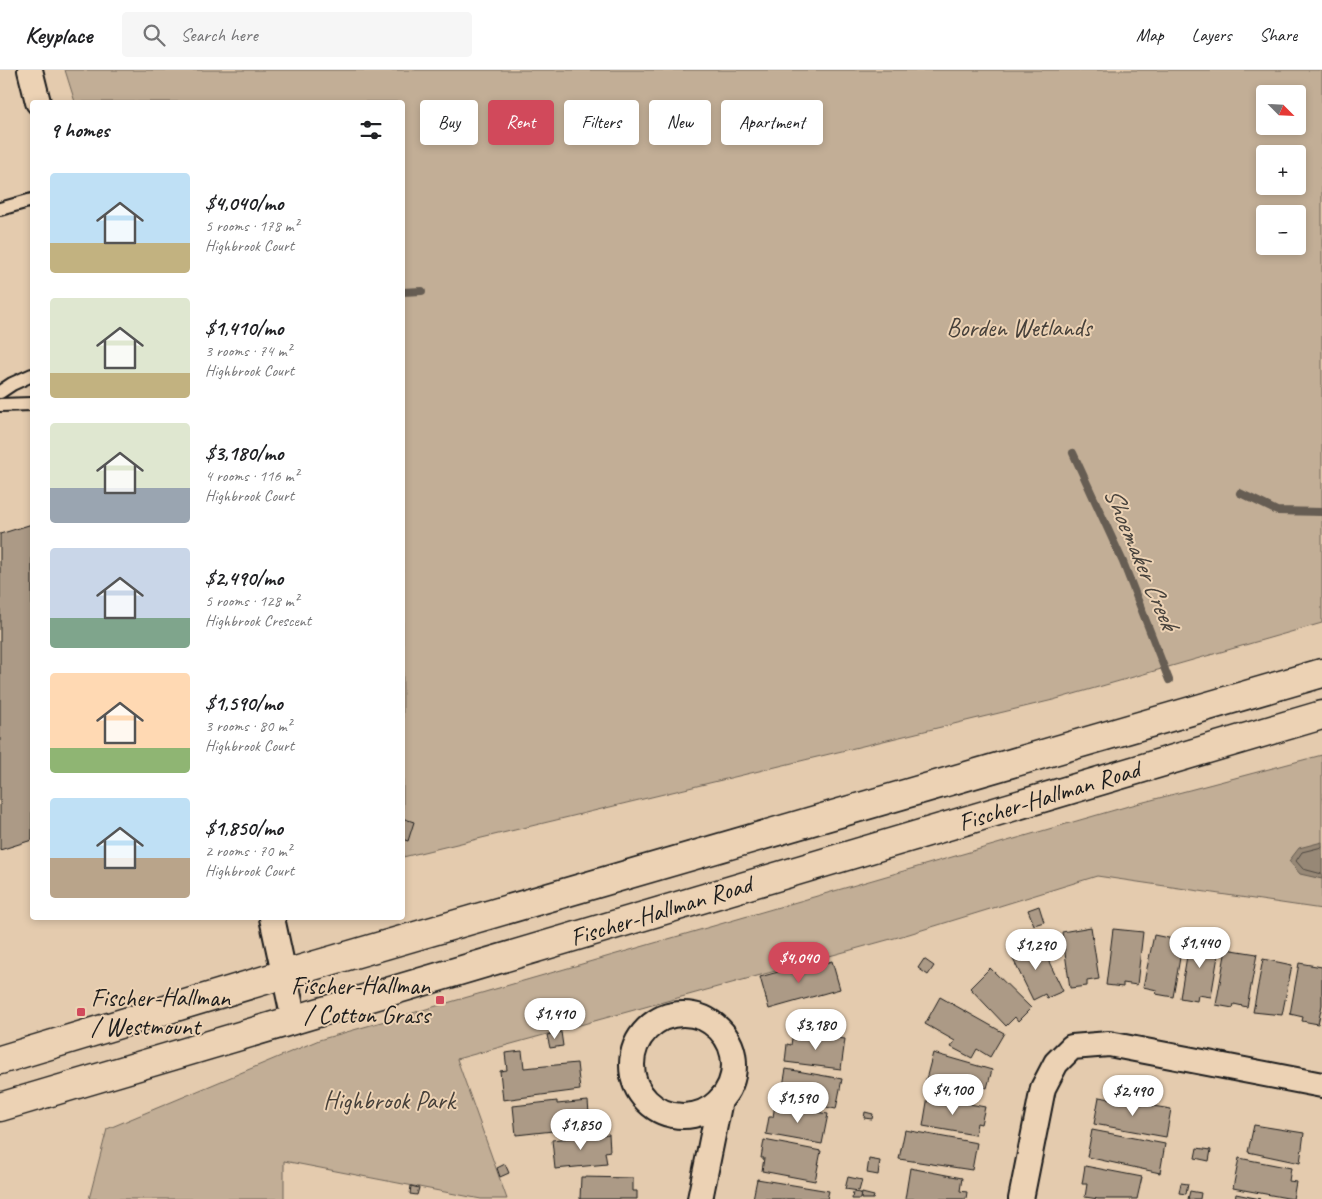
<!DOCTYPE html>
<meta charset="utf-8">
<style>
body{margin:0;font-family:Caveat,sans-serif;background:#f6f6f6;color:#202124;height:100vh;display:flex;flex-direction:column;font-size:19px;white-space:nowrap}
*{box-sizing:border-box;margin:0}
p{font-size:16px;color:#757577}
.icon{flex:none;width:28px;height:28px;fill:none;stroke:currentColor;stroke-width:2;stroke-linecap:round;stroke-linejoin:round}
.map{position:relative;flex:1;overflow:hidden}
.side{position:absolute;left:30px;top:30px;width:375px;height:820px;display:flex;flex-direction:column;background:#fff;border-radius:5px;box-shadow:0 2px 8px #0003}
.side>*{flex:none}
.top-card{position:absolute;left:420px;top:30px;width:475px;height:45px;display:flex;gap:10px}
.needle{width:32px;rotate:114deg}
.fabs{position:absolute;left:1256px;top:15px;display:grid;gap:10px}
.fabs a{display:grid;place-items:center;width:50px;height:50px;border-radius:5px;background:#fff;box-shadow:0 2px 8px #0003;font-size:25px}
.price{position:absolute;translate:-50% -42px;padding:0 11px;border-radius:18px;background:#fff;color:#222;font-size:16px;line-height:32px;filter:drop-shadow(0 1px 2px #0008)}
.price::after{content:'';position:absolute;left:50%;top:30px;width:15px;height:11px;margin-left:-8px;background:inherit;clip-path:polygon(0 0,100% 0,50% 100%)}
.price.current{background:#d1495b;color:#fff}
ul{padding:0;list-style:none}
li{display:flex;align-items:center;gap:15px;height:125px;padding:0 20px}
li span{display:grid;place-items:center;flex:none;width:140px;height:100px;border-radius:5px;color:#555}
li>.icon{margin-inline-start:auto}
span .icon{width:60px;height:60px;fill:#fffc;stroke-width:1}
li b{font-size:21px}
h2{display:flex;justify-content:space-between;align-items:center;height:60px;padding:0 20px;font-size:21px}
.tag{padding:0 18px;border-radius:5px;background:#fff;box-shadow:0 2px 8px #0003;font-size:18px;line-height:45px}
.tag.current{background:#d1495b;color:#fff}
header{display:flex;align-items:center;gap:30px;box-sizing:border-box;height:70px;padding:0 25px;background:#fff;border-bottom:1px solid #e0e0e0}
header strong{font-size:24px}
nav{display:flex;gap:28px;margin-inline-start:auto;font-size:18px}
.search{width:350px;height:45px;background:#f6f6f6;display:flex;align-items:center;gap:12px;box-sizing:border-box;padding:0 18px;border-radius:5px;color:#757577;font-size:19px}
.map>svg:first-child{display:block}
</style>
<header>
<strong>Keyplace</strong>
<div class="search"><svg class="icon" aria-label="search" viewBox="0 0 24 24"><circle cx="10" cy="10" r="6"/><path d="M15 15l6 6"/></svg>Search here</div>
<nav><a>Map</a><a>Layers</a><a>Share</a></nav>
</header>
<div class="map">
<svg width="1322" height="1129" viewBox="0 0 1322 1129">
<rect width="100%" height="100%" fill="#e4cbae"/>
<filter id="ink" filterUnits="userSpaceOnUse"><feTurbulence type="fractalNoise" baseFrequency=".02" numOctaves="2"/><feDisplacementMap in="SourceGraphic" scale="10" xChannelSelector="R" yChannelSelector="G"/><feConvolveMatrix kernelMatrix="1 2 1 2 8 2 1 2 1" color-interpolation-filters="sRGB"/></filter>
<g filter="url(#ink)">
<g fill="#c2ae96" stroke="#6f6559" fill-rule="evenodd">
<path d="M65 0H1322V553L1053 630 403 787 402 32H75ZM1265 24H1298V56H1265ZM1265 84H1298V116H1265ZM1265 144H1298V176H1265Z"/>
<path d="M1322 685V839L1097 806 909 864 457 989 507 1129H481L284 1091V1129H89L107 1059 319 970 1125 737Z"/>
</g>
<path fill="#978876" stroke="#665d52" d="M1322 772V809L1300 804 1289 791 1299 778Z"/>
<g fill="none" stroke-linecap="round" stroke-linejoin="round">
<path stroke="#4d4740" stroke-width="1" d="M1322 777 1302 782 1296 791 1303 799 1322 804"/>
<g stroke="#665d52" stroke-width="8">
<path d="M402 222 422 221"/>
<path d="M1073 383 1123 492 1169 610"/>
<path d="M1240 423 1277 441 1322 442"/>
</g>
</g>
<g fill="#ac9a86" stroke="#1c1c1c">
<path d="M32 454V770L0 780V464Z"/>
<path d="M402 748 414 752 408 771 402 769Z"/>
<path d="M1039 836 1044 852 1034 855 1028 840Z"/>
<path d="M1091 857 1099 909 1087 911V916L1070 918 1062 862Z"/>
<path d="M1113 859 1143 862 1137 915 1123 913V917L1106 915Z"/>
<path d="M1154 865 1183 871 1173 927 1156 924 1157 920 1143 917Z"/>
<path d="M1190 868 1220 874 1211 927 1198 925 1197 931 1180 928Z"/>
<path d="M1038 869 1063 921 1047 928 1045 924 1033 930 1010 883Z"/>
<path d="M1226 879 1257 884 1247 937 1234 934 1233 938 1216 935Z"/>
<path d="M924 889 934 896 928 905 918 898Z"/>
<path d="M1263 889 1292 895 1282 945 1253 942Z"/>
<path d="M832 891 840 919 769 939 760 907 789 899 790 903Z"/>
<path d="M1299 893 1322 897V935L1318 954 1302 951 1303 947 1290 944Z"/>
<path d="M990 898 1031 938 1018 951 1015 947 1006 956 970 918Z"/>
<path d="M940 927 1004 963 990 987 977 979 972 988 951 977 955 971 925 954Z"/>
<path d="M561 962 563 976 550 978 547 965Z"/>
<path d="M793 962 845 969 841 999 785 992 787 974 791 975Z"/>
<path d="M522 981 524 998 577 993 580 1020 503 1030 500 1001 507 1000 505 983Z"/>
<path d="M933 983 992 1000 987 1018 980 1016 977 1028 925 1013Z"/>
<path d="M786 999 842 1009 836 1039 784 1029 786 1017 783 1016Z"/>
<path d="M928 1026 985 1037 981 1054 977 1053 975 1065 923 1056Z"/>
<path d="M1099 1027 1171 1039 1166 1067 1094 1054Z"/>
<path d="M557 1031V1034L588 1031 590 1057 516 1065 513 1036Z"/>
<path d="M775 1035 828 1044 822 1074 766 1064 769 1047H773Z"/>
<path d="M865 1042 873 1044 872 1049 864 1048Z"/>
<path d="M1254 1055 1304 1063 1300 1093 1248 1082Z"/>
<path d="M905 1060 977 1073 972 1100 899 1089Z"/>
<path d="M1092 1060 1165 1074 1160 1103 1087 1087Z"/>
<path d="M609 1064 610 1081 605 1082 607 1094 555 1099 552 1070Z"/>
<path d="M764 1070 821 1081 815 1111 762 1101 764 1088H761Z"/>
<path d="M1197 1078 1211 1080 1209 1091 1195 1088Z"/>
<path d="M1239 1088 1291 1098 1289 1111 1296 1112 1293 1129 1233 1118Z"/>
<path d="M869 1089 880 1091 878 1105 867 1103Z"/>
<path d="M505 1094 509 1103 500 1107 497 1098Z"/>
<path d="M1085 1096 1142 1107 1137 1129H1098L1085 1127 1087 1114H1082Z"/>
<path d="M910 1098 962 1108 960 1121 967 1122 966 1129H905Z"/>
<path d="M581 1107 633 1108V1121H637V1129H580Z"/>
<path d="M848 1107 862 1110 859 1121 845 1119Z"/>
<path d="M757 1109 829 1121 827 1129H753Z"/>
<path d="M1181 1113 1188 1114 1186 1124 1179 1123Z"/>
<path d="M411 1116 419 1118 417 1125 410 1124Z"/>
<path d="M1190 1121 1201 1123 1200 1129H1188Z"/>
<path d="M853 1122 861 1123 860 1129H852Z"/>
<path d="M862 1123 874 1126 873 1129H861Z"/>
<path d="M1236 1124 1260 1129H1235Z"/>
</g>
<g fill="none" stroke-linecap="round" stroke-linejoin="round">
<g stroke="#1c1c1c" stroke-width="16">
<g id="lane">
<path d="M0 139 32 130"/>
<path d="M0 322 12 314 32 305"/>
<path d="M0 335 32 334"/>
</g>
</g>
<g stroke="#1c1c1c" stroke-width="28">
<g id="street">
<path d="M30 0 38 32"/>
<path d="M272 848 294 950"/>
<circle cx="683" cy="995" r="51"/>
<path d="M700 1129 720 1030"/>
<path d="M1021 1129 1043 1018 1056 993 1072 977 1109 974 1322 1015"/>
</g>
</g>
<g stroke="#1c1c1c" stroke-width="31">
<g id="secondary">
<path d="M0 990 285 904 1322 603"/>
<path d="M0 1037 1322 645"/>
</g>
</g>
<use href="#lane" stroke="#ecd2b4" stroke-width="12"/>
<use href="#street" stroke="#ecd2b4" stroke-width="24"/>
<use href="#secondary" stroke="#ecd2b4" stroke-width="28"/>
</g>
</g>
<g fill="#d1495b" stroke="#ecd2b4" stroke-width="2">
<rect x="435" y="925" width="10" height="10" rx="2.5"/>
<rect x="76" y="937" width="10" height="10" rx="2.5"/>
</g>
<g text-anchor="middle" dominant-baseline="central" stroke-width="4" stroke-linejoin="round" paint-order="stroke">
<g font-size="25" fill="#46403a" stroke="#ecd2b4">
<text x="1019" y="258">Borden Wetlands</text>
<text x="389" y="1031">Highbrook Park</text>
</g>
<g font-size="25" fill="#1c1c1c" stroke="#ecd2b4">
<text transform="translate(1049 726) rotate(-17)">Fischer-Hallman Road</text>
<text transform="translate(661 841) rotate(-17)">Fischer-Hallman Road</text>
</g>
<g font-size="25" fill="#1c1c1c" stroke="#ecd2b4" text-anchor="end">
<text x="430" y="916">Fischer-Hallman<tspan x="430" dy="29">/ Cotton Grass</tspan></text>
<text x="91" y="928" text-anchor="start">Fischer-Hallman<tspan x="91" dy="29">/ Westmount</tspan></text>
</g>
<g font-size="26" font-style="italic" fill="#47423c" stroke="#ecd2b4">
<text transform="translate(1141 488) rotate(67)">Shoemaker Creek</text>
</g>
</g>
</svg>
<div class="fabs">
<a><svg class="needle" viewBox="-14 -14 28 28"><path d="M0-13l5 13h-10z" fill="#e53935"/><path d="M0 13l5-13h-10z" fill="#757577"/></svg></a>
<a>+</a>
<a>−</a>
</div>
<b class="price" style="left:1200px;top:899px">$1,440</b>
<b class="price" style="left:1036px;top:901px">$1,290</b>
<b class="price current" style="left:799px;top:914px">$4,040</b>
<b class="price" style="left:555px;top:970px">$1,410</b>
<b class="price" style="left:816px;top:981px">$3,180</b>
<b class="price" style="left:953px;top:1046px">$4,100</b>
<b class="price" style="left:1133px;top:1047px">$2,490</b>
<b class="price" style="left:798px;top:1054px">$1,590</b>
<b class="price" style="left:581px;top:1081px">$1,850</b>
<div class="top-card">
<a class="tag">Buy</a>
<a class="tag current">Rent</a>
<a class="tag">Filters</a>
<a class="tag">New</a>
<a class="tag">Apartment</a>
</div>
<section class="side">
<h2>9 homes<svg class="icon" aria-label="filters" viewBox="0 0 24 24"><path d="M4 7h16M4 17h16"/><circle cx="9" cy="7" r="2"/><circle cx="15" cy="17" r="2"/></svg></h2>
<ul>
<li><span style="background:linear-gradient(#bfe0f5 70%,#c2b280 0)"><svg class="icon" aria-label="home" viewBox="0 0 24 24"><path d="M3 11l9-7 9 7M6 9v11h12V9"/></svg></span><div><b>$4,040/mo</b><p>5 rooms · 178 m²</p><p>Highbrook Court</p></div></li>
<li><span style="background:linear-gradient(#dfe7d0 75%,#c2b280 0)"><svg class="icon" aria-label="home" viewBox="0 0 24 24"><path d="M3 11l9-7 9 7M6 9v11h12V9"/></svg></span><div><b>$1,410/mo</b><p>3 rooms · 74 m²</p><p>Highbrook Court</p></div></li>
<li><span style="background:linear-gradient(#dfe7d0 65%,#9aa5b1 0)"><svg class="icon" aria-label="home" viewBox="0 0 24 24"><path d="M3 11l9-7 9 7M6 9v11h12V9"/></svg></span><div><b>$3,180/mo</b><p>4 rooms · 116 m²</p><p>Highbrook Court</p></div></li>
<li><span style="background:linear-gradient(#c9d6e8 70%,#7fa58c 0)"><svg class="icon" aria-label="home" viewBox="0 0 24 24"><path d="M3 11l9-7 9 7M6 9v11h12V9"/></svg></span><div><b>$2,490/mo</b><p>5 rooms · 128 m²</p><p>Highbrook Crescent</p></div></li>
<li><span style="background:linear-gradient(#ffd9b3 75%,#8fb573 0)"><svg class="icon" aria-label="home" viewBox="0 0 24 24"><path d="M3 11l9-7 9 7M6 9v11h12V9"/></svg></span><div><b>$1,590/mo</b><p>3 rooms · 80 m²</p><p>Highbrook Court</p></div></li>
<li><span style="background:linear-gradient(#bfe0f5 60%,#b9a48a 0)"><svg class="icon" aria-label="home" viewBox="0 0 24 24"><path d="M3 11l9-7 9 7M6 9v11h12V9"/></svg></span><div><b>$1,850/mo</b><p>2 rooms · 70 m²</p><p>Highbrook Court</p></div></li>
</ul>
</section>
</div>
